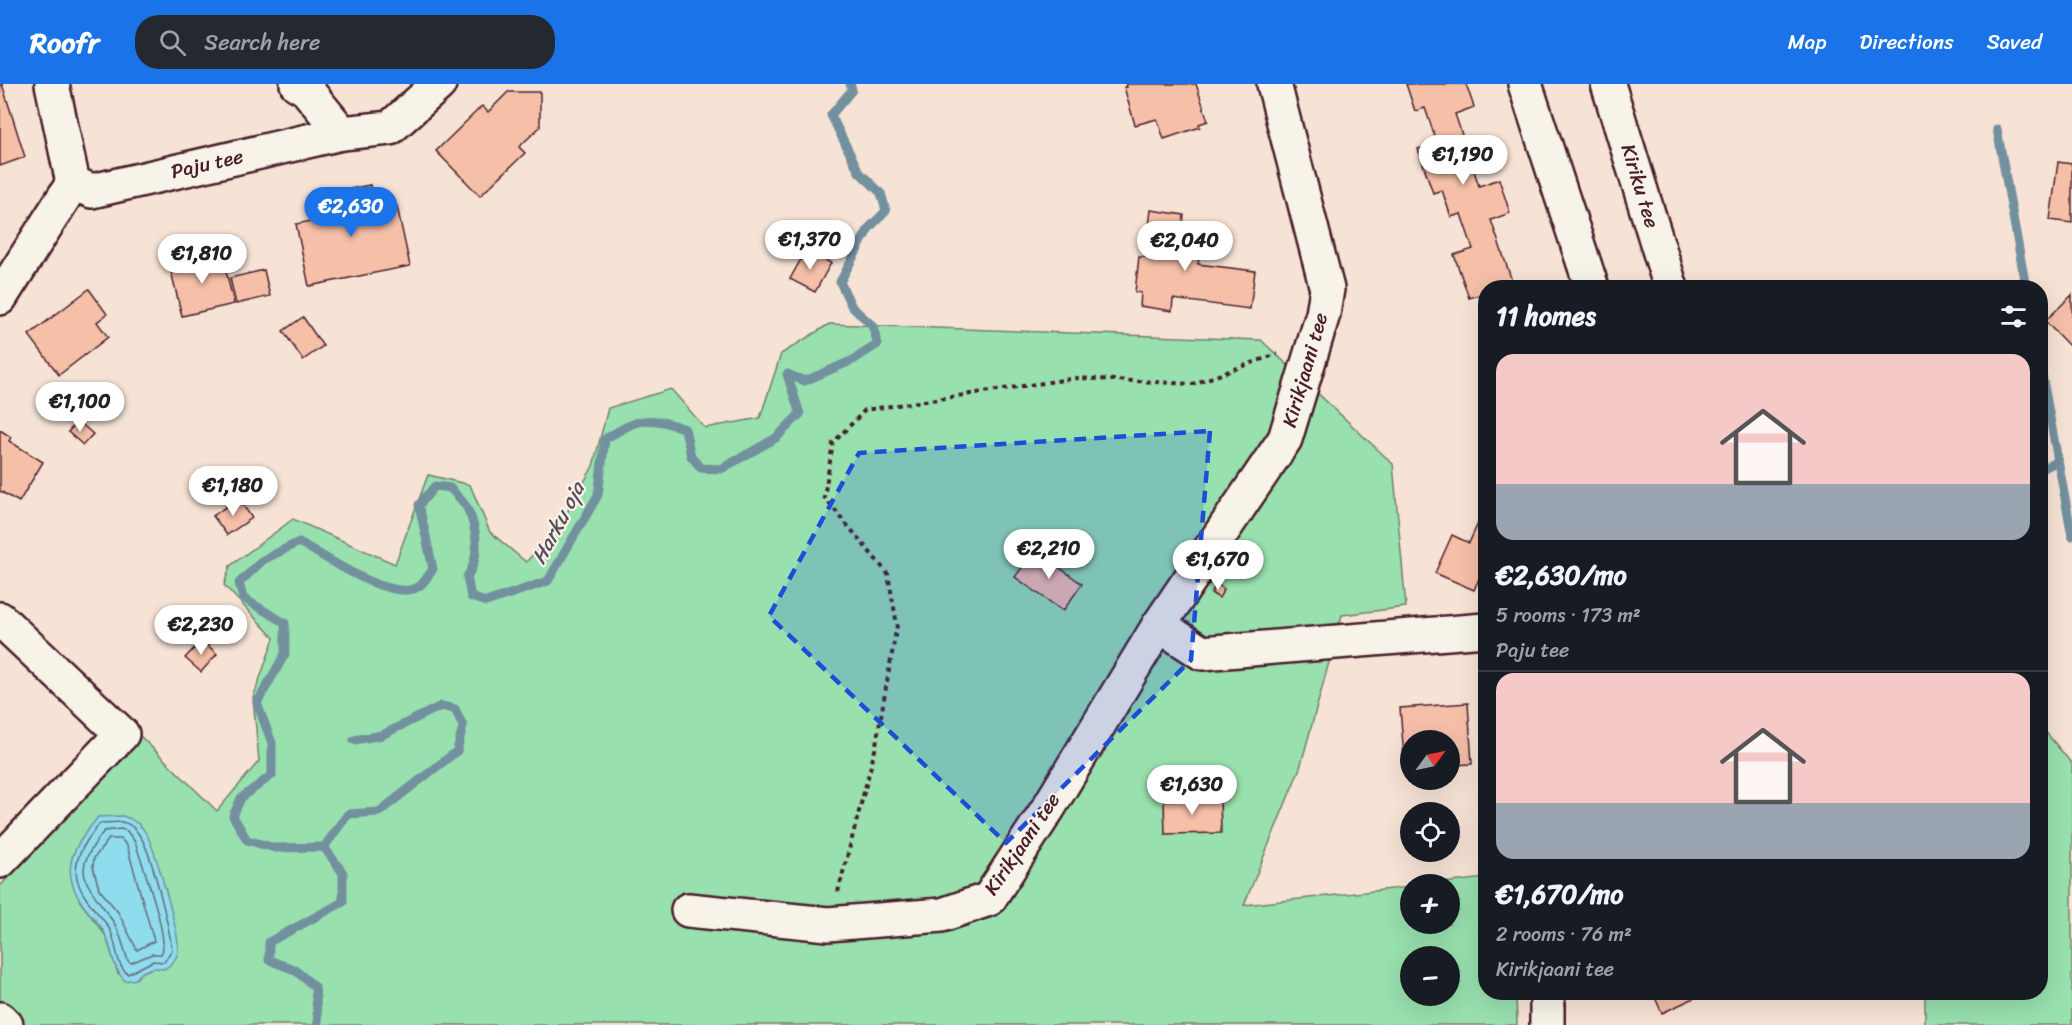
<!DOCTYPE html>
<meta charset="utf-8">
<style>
body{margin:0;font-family:Sriracha,sans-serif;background:#242831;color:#f1f3f6;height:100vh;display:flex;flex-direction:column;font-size:22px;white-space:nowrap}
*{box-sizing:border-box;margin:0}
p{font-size:20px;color:#9ea1a6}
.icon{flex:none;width:33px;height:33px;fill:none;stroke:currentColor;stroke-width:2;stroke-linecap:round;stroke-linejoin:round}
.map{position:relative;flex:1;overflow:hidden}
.details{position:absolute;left:1478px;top:196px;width:570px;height:720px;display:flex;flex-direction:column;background:#171b24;border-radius:24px;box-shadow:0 6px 24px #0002}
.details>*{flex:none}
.needle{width:39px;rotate:57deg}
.fabs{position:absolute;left:1400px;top:646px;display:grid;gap:12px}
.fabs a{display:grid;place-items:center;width:60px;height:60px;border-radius:50%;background:#171b24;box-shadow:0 6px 24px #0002;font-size:30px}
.price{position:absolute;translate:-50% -51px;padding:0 14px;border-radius:21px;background:#fff;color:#222;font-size:20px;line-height:39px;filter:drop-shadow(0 2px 3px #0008)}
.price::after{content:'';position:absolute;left:50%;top:36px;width:18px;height:14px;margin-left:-9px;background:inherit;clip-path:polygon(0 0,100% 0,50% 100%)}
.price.active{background:#1a73e8;color:#fff}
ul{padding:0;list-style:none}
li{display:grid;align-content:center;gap:12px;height:318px;padding:0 18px}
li+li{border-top:2px solid #363941}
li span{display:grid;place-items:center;height:186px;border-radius:18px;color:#555}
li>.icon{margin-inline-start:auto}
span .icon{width:108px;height:108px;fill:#fffc;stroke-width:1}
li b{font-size:26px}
h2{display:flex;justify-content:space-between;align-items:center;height:72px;padding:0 18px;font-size:26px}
header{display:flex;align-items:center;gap:36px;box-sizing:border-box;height:84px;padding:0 30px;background:#1a73e8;color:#fff}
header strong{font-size:28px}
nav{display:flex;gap:33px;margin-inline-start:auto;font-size:21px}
.search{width:420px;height:54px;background:#242831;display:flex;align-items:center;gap:15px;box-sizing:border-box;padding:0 21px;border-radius:24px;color:#9ea1a6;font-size:22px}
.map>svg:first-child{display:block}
</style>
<header>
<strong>Roofr</strong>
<div class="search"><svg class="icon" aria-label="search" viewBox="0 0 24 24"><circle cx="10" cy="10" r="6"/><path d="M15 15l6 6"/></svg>Search here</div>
<nav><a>Map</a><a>Directions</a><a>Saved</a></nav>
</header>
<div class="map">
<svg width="2072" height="941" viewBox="0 0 2072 941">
<rect width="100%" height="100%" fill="#f6e3d5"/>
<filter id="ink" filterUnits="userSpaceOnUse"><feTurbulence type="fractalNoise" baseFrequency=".0167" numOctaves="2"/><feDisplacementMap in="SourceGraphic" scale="12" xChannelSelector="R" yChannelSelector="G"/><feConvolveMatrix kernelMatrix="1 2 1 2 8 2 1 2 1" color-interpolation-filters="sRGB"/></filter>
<g filter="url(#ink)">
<g fill="#98e0ae" stroke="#71806c" stroke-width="1.5" fill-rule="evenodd">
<path d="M829 240 1261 256 1393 380 1406 523 1342 531 1300 684 1244 821 1410 803V840H1449V801H1425L1485 794V909H1516L1517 941H19L0 922V802L138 658 136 648 217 727 259 677 253 614 274 554 224 501 230 482 293 435 395 480 428 391 470 401 490 448 526 478 560 441 593 382 608 324 671 305 705 344 760 334 781 270ZM79 816 156 883 140 889 118 890 106 852ZM1410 873H1449V912H1410Z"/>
<path d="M2040 641 2072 680V941H1925V909H2040Z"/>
</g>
<path fill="#8edced" stroke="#73909f" stroke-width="1.5" d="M123 732C133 735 142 741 147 751 155 766 181 853 178 867 177 876 171 881 164 885 153 882 142 886 136 895L125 897C112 884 113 866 105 850 99 837 87 829 80 816 58 781 77 760 98 733Z"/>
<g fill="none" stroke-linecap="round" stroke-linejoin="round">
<g stroke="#656b79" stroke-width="1.5">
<path d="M122 738C131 740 135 744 140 752 152 769 169 843 172 866L164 878 153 877 128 890C116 883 117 861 111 848 105 835 93 826 86 814 65 784 81 764 100 739Z"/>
<path d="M121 745 127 747 135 758C141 777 171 856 161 870H152L131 879 128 877C123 862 120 846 110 833 83 793 71 790 104 747Z"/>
<path d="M121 755 127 762 154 857 137 866 118 828 99 805 93 783 94 774 109 755Z"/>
</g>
<g stroke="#73909f" stroke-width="9">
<path d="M1997 45 2026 204"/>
<path d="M2040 280 2072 452"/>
<path d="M2040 386 2058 377"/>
<path d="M324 763 348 730 379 728 457 667 463 642 455 625 441 622 382 651 354 656"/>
<path d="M318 941 315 903 295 886 269 876V858L343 818V789L324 763 275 764 247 756 233 732 241 714 272 691V659L257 619 285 570V539L243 514 239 499 263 476 299 458C324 472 391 519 418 503 424 500 429 490 433 485L419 421 435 402 450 404C456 411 465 418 468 426 478 447 480 474 467 493L471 513 486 518 548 497 598 411 605 355C640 334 646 331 685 345L691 372 701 384 721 385 776 354 800 330 787 290 805 297 853 276 878 260 872 241 852 223 840 198 869 144 886 127 881 109 859 88 831 31 852 6 850 0"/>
</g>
</g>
<g fill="#f5bfa8" stroke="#4a1f2b" stroke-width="1.5">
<path d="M2 0 25 73 0 82V1Z"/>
<path d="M1126 0H1196L1208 37 1199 40 1200 43 1164 55 1157 35 1135 41 1124 3H1127Z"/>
<path d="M1406 0H1466L1474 23 1455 30 1479 102 1499 95 1510 129 1491 136 1513 200 1500 204H1485V209L1469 214 1454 171 1473 165 1461 130 1451 133 1442 106 1433 109 1418 65 1437 59 1425 24 1415 27Z"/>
<path d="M508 8H540V43L519 63 525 69 480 112 436 67 482 22 488 28Z"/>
<path d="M2058 78 2072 80V139L2050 136Z"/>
<path d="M370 101 375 126 397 122 410 182 309 202 296 140 321 135 316 112Z"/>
<path d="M1151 126 1184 131 1179 177 1181 172 1199 175 1198 180 1255 187 1250 225 1173 215 1172 227 1140 222 1141 209 1135 208 1139 173H1145Z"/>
<path d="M806 166 831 179 815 208 790 195Z"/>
<path d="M222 171 234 220 182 232 170 183Z"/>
<path d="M264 186 270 212 236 220 230 194Z"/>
<path d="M89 205 107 230 97 238 108 253 59 291 29 251Z"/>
<path d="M2072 211V265L2045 237Z"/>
<path d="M303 233 323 262 303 276 283 247Z"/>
<path d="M78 337 93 350 83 361 68 348Z"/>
<path d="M0 346 11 353 9 357 43 378 19 418 0 407Z"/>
<path d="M238 414 252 434 227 451 213 432Z"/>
<path d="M1485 424V481L1474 506 1435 489 1452 451 1469 459Z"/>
<path d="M1035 466 1082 500 1063 527 1015 493Z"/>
<path d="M1217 500 1224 505 1219 514 1211 509Z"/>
<path d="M202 556 217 570 201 588 185 574Z"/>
<path d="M1468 619 1472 680 1449 681V657H1410V684L1405 685 1400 624Z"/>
<path d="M1220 715 1221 749 1165 750 1164 716Z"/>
<path d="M1653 909H1705L1662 929Z"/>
</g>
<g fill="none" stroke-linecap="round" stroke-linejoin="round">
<g stroke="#4a1f2b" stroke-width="38">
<g id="minor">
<path d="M52 0 73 99"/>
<path d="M297 0 306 5 342 49"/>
<path d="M1274 0 1327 205 1323 230 1285 355 1159 541 1202 569 1485 546"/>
<path d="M1525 0 1592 204"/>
<path d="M1608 0 1671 204"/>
<path d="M0 214 73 99 92 107 342 49 390 44 439 0"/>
<path d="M0 535 122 650 0 777"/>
<path d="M688 826 828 840 942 831 989 815 1049 723 1159 541"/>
<path d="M1547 909V941"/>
<path d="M0 935 6 941"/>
</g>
</g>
<path stroke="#4a1f2b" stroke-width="4" stroke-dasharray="4.5 4.5" stroke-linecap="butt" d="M838 808 875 666 897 541 888 490 824 413 833 359 865 326 1076 294 1193 300 1277 270"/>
<use href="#minor" stroke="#f7f3e8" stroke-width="33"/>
</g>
</g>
<path fill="#1d4ed8" fill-opacity="0.2" stroke="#1d4ed8" stroke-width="4.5" stroke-dasharray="12 8" stroke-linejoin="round" d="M1210 347 1191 576 1006 759 769 532 859 369Z"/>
<g text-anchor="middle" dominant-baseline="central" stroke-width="4.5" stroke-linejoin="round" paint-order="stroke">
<g font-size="20" fill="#4a1f2b" stroke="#f7f3e8">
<text transform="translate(207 80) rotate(-13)">Paju tee</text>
<text transform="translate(1640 102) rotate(73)">Kiriku tee</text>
<text transform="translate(1305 286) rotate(-74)">Kirikjaani tee</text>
<text transform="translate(1022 760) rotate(-56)">Kirikjaani tee</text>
</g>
<g font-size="21" font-style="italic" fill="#5b4e5c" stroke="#f7f3e8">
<text transform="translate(558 439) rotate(-62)">Harku oja</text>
</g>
</g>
</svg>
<div class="fabs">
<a><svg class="needle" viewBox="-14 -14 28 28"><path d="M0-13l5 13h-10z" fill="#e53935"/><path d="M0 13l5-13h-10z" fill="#9ea1a6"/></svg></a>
<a><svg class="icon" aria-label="locate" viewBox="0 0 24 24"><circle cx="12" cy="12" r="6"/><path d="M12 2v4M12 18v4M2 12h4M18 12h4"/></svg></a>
<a>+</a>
<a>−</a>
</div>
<b class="price" style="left:1463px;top:102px">€1,190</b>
<b class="price active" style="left:351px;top:154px">€2,630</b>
<b class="price" style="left:810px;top:187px">€1,370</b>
<b class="price" style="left:1185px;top:188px">€2,040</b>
<b class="price" style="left:202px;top:201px">€1,810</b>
<b class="price" style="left:80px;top:349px">€1,100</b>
<b class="price" style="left:233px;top:433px">€1,180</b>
<b class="price" style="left:1049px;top:496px">€2,210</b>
<b class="price" style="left:1218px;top:507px">€1,670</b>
<b class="price" style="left:201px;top:572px">€2,230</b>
<b class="price" style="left:1192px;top:732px">€1,630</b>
<section class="details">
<h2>11 homes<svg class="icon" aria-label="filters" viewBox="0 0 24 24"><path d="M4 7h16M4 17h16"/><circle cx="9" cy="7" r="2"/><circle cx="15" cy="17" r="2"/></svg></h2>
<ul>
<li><span style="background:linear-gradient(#f6c9c9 70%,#9aa5b1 0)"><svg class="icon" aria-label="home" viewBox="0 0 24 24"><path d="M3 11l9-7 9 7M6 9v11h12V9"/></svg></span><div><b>€2,630/mo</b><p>5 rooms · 173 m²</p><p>Paju tee</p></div></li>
<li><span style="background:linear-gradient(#f6c9c9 70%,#9aa5b1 0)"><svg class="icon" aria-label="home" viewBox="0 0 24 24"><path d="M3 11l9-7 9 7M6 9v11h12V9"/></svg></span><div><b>€1,670/mo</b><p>2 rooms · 76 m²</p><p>Kirikjaani tee</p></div></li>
</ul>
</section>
</div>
